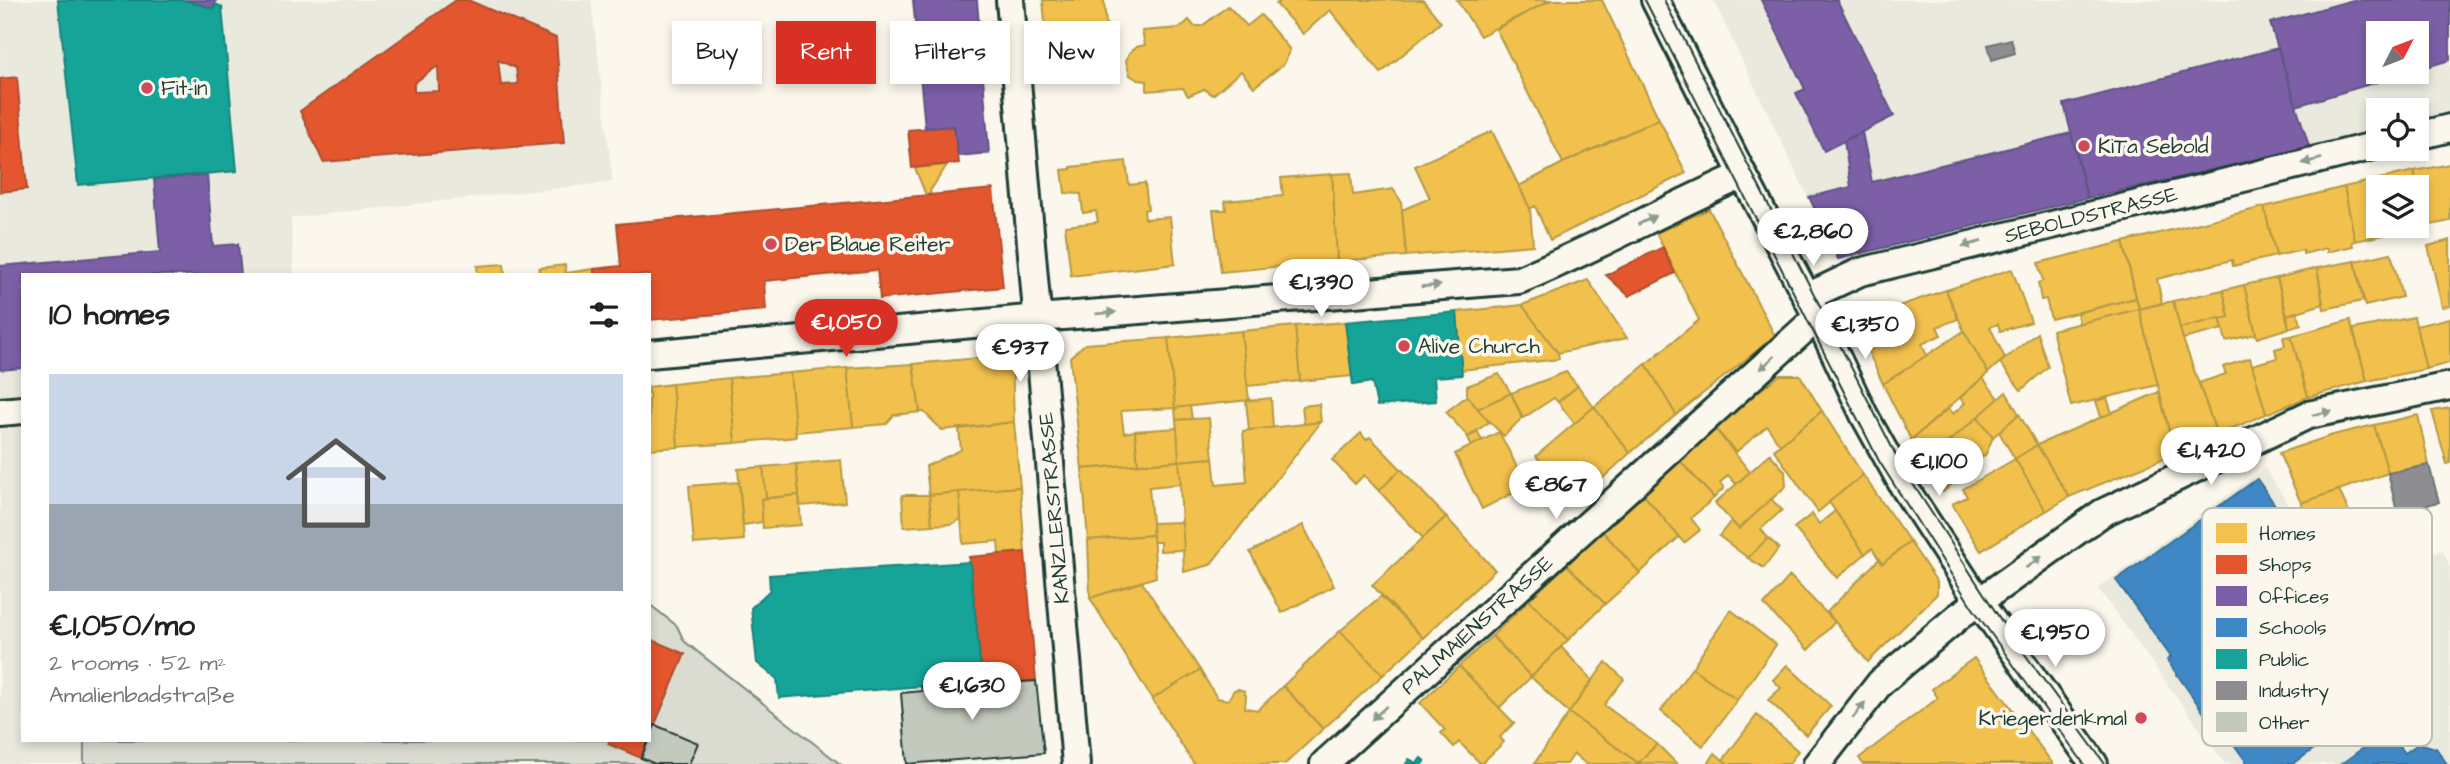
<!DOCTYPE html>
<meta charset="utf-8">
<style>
body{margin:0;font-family:"Architects Daughter",sans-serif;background:#f2f2f2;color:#202124;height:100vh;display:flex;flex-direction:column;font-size:26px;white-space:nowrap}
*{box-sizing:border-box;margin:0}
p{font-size:23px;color:#757577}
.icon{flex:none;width:38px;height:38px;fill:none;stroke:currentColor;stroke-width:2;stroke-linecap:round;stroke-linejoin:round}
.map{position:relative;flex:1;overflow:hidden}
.panel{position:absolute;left:21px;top:273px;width:630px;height:469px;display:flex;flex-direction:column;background:#fff;border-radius:0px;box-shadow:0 4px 10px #0003}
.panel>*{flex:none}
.banner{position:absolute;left:672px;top:21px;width:665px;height:63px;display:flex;gap:14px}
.needle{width:46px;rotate:48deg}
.buttons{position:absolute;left:2366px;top:21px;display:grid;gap:14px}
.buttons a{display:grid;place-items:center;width:63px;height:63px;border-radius:0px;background:#fff;box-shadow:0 4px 10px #0003;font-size:35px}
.price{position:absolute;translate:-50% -60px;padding:0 16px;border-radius:24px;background:#fff;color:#222;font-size:23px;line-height:46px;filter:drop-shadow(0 2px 4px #0008)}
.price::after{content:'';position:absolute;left:50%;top:42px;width:21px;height:16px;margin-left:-10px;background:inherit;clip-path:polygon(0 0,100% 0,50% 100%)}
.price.on{background:#d93025;color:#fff}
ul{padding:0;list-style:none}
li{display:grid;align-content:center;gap:14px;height:371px;padding:0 28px}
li+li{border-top:2px solid #e0e0e0}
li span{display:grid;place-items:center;height:217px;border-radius:0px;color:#555}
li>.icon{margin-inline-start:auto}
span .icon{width:126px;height:126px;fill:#fffc;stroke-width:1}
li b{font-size:30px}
h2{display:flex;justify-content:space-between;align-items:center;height:84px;padding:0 28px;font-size:30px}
.pill{padding:0 24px;border-radius:0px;background:#fff;box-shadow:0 4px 10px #0003;font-size:24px;line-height:63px}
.pill.on{background:#d93025;color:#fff}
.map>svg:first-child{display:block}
</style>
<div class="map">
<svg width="2450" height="764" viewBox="0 0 2450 764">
<rect width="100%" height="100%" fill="#fbf7ec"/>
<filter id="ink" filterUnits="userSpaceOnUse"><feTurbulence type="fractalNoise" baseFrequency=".0143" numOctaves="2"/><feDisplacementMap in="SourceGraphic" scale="14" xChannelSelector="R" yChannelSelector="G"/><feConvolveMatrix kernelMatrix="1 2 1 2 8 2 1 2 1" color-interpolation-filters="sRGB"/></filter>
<g filter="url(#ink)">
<g fill="#eae9de" fill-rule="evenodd">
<path d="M0 0H591L613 182 291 218 294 275H23V740H84V764H0Z"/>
<path d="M1713 0H2450V116L2417 124V110H2378V134L1838 259ZM2378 33H2417V72H2378Z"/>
<path d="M2265 468 2341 589 2443 550 2450 568V764H2225L2098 588Z"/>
</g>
<path fill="#dbdcd1" stroke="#7d8c82" stroke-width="2" d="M649 604 677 626 684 641 840 764H84V740H649Z"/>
<g fill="#f2c14e" stroke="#b39946" stroke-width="2" fill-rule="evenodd">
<path d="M1043 0H1104L1107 38 1047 44Z"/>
<path d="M1282 0H1423L1441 22 1381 73 1330 10 1303 34 1276 4Z"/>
<path d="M1457 0H1551L1480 36Z"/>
<path d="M1551 0H1602L1659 119 1563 163 1496 29Z"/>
<path d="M1228 6 1247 26 1261 15 1290 50 1284 64 1254 87 1241 71 1213 95 1204 89 1188 96 1183 88 1147 91V81L1138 80 1130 75 1126 61 1129 53 1136 47 1145 45 1142 31 1180 28 1189 20 1194 26H1202Z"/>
<path d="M1659 119 1686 173 1550 240 1535 206 1530 209 1519 186 1563 163Z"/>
<path d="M1492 131 1530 209 1533 245 1406 256 1402 210 1430 198 1415 166Z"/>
<path d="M1126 161 1129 185 1145 183 1148 209 1144 210 1145 219 1170 217 1175 264 1071 276 1065 226 1098 222 1096 211 1083 213 1081 194 1065 193 1062 170 1071 169V167Z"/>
<path d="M2450 164V221L2426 226 2414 171Z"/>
<path d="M947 165 930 191 931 194 926 195 915 168Z"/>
<path d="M2414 171 2426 226 2355 241 2344 187ZM2378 187H2417V226H2378Z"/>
<path d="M1351 173 1353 195 1393 189 1401 201 1406 256 1337 261 1332 174Z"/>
<path d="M1332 174 1337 261 1221 272 1213 210H1226L1225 201 1283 196 1281 178Z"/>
<path d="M2344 187 2355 241 2352 242 2353 246 2327 252V248L2303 254V250L2276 256 2264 207Z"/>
<path d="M2264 207 2276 256 2233 266 2232 260 2157 279 2162 303 2139 309 2123 242Z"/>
<path d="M1709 209 1775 336 1676 415 1646 364 1699 320 1656 233Z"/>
<path d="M2450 240V306L2442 307 2428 246Z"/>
<path d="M2123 242 2136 298 2051 319 2046 299 2041 300 2038 283 2043 281 2038 263Z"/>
<path d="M2391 253 2402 297 2365 306 2355 261Z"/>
<path d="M2355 261 2363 301 2324 309 2317 268Z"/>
<path d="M504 264 505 275H478L477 266Z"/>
<path d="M565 265 566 273 594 269V275H540L539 268Z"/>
<path d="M2317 268 2323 304 2287 315 2277 278Z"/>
<path d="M2012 269 2031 322 2000 331 1998 324 1990 327 2005 358 1988 373 1964 331 1946 290Z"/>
<path d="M2277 278 2289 328 2257 338 2244 285Z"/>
<path d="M1588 280 1627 338 1558 353 1522 305Z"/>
<path d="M2244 285 2256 334 2226 341 2220 318 2229 317 2223 290Z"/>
<path d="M1946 290 1958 319 1937 327 1941 335 1922 344 1927 356 1883 384 1857 327 1902 305Z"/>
<path d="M2223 290 2229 317 2180 328 2173 301Z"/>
<path d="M2136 298 2139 309 2079 324 2077 313Z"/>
<path d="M2173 301 2183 339 2217 435 2175 454 2139 309Z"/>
<path d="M1522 305 1558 353 1559 359 1461 370 1457 312Z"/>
<path d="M2139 309 2158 385 2071 406 2052 330Z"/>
<path d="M2297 312 2301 324 2289 328 2287 315Z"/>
<path d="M2414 317 2426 369 2367 381 2353 329Z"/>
<path d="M2220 318 2223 329 2183 339 2180 328Z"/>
<path d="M2450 318V363L2426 369 2416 326Z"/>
<path d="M2350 320 2367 381 2308 397 2291 336Z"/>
<path d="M1345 322 1352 376 1300 381 1295 326Z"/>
<path d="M1295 326 1300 381 1247 386 1241 331Z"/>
<path d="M1241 331 1249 400 1175 408 1168 338Z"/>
<path d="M1964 331 1988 373 1911 440 1883 384Z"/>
<path d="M2037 333 2048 367 2021 390 2000 363Z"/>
<path d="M2291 336 2308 397 2266 414 2252 365 2277 358 2275 349 2285 346 2283 337Z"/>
<path d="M1168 338 1175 408 1121 411 1124 433 1135 431 1138 464 1082 469 1070 357 1085 344Z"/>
<path d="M1012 355 1014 422 942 430 924 412H920L913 364Z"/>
<path d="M2250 358 2266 414 2217 435 2199 383 2226 374 2223 367Z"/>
<path d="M913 364 920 412 894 415 886 424 853 427 847 368Z"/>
<path d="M1646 364 1676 415 1630 453 1594 407Z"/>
<path d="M847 368 853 427 795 432 790 373Z"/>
<path d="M1566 372 1578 386 1558 402 1554 398 1523 418 1511 393Z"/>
<path d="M790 373 796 437 735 443 729 378Z"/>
<path d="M1499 374 1511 393 1477 409 1467 396V386Z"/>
<path d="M1780 375H1800L1822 411 1780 445 1767 426 1736 452 1713 426Z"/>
<path d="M729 378 735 443 678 447 672 384Z"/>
<path d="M1983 378 1999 399 1925 462 1911 440 1948 409 1953 414 1965 403 1960 398Z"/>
<path d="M672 384 678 447 649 449V387Z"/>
<path d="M1578 386 1594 407 1575 424 1558 402Z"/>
<path d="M2006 392 2019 414 1993 437 1978 417Z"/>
<path d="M2159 392 2175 454 2069 497 2037 445Z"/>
<path d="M1511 393 1522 418 1504 436 1477 409Z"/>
<path d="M1467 396 1489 422 1468 437 1446 412Z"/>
<path d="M1271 398 1273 428 1249 430 1246 401Z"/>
<path d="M2107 398 2112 413 2101 417 2096 401Z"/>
<path d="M1319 404 1321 422 1304 424 1302 406Z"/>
<path d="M1190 406 1192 419 1176 420 1175 408Z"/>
<path d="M1594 407 1630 453 1576 503 1536 456Z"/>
<path d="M2450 408V463L2447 464 2432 411Z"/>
<path d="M1822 411 1863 475 1818 512 1774 450Z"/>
<path d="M2019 414 2037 445 2015 459 1999 432Z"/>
<path d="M2418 415 2429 465 2388 473 2374 425Z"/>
<path d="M1978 417 1993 437 1986 454 1943 492 1925 462Z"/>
<path d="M1209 418 1213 458 1179 461 1176 420Z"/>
<path d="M1014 422 1020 487 929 495 926 466 961 450 959 429Z"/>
<path d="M1321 422 1210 565 1184 572 1179 461 1213 458 1216 485 1247 482 1243 431Z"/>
<path d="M2374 425 2388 473 2301 503 2279 453 2333 435Z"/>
<path d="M1713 426 1750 472 1736 484 1728 475 1720 483 1724 488 1714 498 1679 460Z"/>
<path d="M1177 428 1179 461 1138 464 1135 431Z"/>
<path d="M1478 432 1482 441 1471 446 1468 437Z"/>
<path d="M1499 432 1527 486 1482 509 1455 454Z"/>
<path d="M1361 433 1366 440 1370 437 1401 469 1379 491 1364 475 1355 484 1332 460Z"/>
<path d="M2037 445 2069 497 2046 511 2015 459Z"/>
<path d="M1770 454 1785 471 1786 486 1739 529 1715 503Z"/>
<path d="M2015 459 2046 511 1981 551 1952 504 1967 497 1963 489Z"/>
<path d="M841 460 845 502 800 506 796 464Z"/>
<path d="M1679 460 1714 498 1691 518 1700 530 1684 543 1643 494Z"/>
<path d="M1179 461 1181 484 1149 487 1153 535 1088 540 1082 469Z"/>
<path d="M796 464 799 495 766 498 763 467Z"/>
<path d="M763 467 766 498 761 499 763 522 743 525 738 469Z"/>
<path d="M1401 469 1446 517 1423 538 1379 491Z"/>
<path d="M1863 475 1910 542 1882 564 1872 548 1865 554 1829 502Z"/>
<path d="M739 482 744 540 694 544 689 486Z"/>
<path d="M1020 487 1025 552 999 554 998 541 963 544 959 492Z"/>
<path d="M2339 490 2354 524 2317 537 2301 503Z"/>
<path d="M959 492 961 519 952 524 932 525 929 495Z"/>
<path d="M1643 494 1679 537 1640 573 1602 531Z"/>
<path d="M799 495 801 525 763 528 761 499Z"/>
<path d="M902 495H929L932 525 904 527Z"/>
<path d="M1771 499 1782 510 1761 529 1768 538 1748 558 1719 536 1731 521 1739 529Z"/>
<path d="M2419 507 2429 545 2389 561 2375 520Z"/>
<path d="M1835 511 1865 554 1837 578 1794 528 1812 514 1819 524Z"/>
<path d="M1446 517 1495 570 1423 638 1372 585Z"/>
<path d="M1182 522 1184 550 1160 551V542H1153L1152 523Z"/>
<path d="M1303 525 1334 586 1282 613 1250 552Z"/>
<path d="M1602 531 1640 573 1605 604 1567 565Z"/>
<path d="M1153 535 1156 577 1090 598 1088 540Z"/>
<path d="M1768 538 1779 548 1764 568 1748 558Z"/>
<path d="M1910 542 1937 582V594L1868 662 1827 612 1879 559 1882 564Z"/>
<path d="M1567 565 1605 604 1568 640 1529 600Z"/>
<path d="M1790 576 1835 622 1808 650 1764 605Z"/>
<path d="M1142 582 1200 670 1152 699 1090 598Z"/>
<path d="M1381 596 1423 638 1383 675 1340 631Z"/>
<path d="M1529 600 1568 640 1531 677 1492 636Z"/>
<path d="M1731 610 1776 645 1737 700 1692 668Z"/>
<path d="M1340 631 1383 675 1323 729 1283 686Z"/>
<path d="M1492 636 1531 677 1499 708 1459 666Z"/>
<path d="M1561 647 1592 680 1569 713 1531 677Z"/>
<path d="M1974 658 2053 764H1863L1859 758 1938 698 1932 689Z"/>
<path d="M1606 662 1624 679 1604 705 1657 744 1638 763 1569 713Z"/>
<path d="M1787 665 1831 706 1806 735 1768 700 1781 688 1773 680Z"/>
<path d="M1459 666 1514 723 1500 737 1504 742 1481 764 1459 742 1454 747 1441 733 1445 730 1420 703Z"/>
<path d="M1692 668 1737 700 1703 746 1661 711Z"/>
<path d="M1200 670 1217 698 1228 700 1234 690 1239 689 1244 691 1246 696 1245 708 1258 710 1283 686 1323 729 1285 764H1194L1152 699Z"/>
<path d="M1569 713 1638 763 1639 764H1586L1574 754 1567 764H1534Z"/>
<path d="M1757 715 1798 751 1789 764H1728L1723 760Z"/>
<path d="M1657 744 1677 764 1638 763Z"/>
<path d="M1715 753 1723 760 1728 764H1708Z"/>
</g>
<g fill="#e4572e" stroke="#a94f30" stroke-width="2" fill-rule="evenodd">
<path d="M456 0H468L556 38 564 143 323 162 300 111ZM498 60 516 68 518 84 501 85ZM438 66 439 91 414 92V83Z"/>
<path d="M17 77 27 189 0 192V79Z"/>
<path d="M954 126 959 163 912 168 908 130Z"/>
<path d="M993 189 1003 287 880 299 877 270 764 281 766 310 649 320V275H594V269L621 266 617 224Z"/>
<path d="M1663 247 1675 273 1629 296 1606 275Z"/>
<path d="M1025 552 1036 681 983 685 969 557Z"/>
<path d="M652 640 685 654 649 738V647Z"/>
<path d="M610 740H648L641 758 608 744Z"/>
</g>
<g fill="#7b5ea7" stroke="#5f5484" stroke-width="2">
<path d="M183 0H216L214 9Z"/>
<path d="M913 0H977L989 153 958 156 954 126 925 128Z"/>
<path d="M1761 0H1837L1894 116 1824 151 1796 93 1805 89Z"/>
<path d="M2353 0H2450V60L2417 70V33H2378V72H2411L2296 106 2270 23Z"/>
<path d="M2278 48 2310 149 2087 198 2064 104Z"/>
<path d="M1862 132 1872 182 2071 133 2087 198 1838 259 1809 197 1851 187 1844 141Z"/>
<path d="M207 175 213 246 238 244 241 275H23V368L0 370V266L160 252 154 179Z"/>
</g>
<g fill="#3f88c5" stroke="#35729a" stroke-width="2">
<path d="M2257 479 2296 535 2246 571 2261 591 2264 589 2302 642 2299 644 2315 665 2364 630 2403 685 2293 764H2248L2209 710 2204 713 2167 660 2171 657 2116 580Z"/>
<path d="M2388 730 2405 753 2419 743 2436 748 2447 764H2341Z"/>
</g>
<g fill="#17a398" stroke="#19847a" stroke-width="2">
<path d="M58 0H183L214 9 215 4 222 7 237 171 78 185Z"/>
<path d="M1457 312 1462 375 1434 377 1436 401 1377 406 1372 382 1353 385 1345 322Z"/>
<path d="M970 562 982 681 779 698 777 679 757 663 751 608 770 590 769 575Z"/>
<path d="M1421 758 1425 761 1422 764H1406L1409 759 1417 763Z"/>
</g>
<g fill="#8d8d92" stroke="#6c7576" stroke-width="2">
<path d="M2011 39 2015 53 1992 60 1988 45Z"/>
<path d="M2429 465 2439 502 2397 512 2388 473Z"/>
</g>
<g fill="#c4c9be" stroke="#1f3d34" stroke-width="2">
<path d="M982 681 983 685 1036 681 1044 753 907 764 901 693 922 691 921 686Z"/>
<path d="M655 725 698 743 689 764H655L641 758Z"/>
</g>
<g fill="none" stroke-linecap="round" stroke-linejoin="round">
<g stroke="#1f3d34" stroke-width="32">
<g id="minor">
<path d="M1010 0 1076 764"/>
<path d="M1655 0 1743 175 1822 326 1864 415 1904 487 1979 602 2094 764"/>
<path d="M2417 136 2450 128"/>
<path d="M1807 297 1860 272 2378 145"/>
<path d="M649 354 1038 318 1519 280C1595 249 1667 208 1743 175"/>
<path d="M0 412 23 410"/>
<path d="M1324 764 1810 324 1819 320"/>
<path d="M1817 764 1880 683 1959 616 2102 513 2308 415 2450 386"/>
</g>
</g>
<use href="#minor" stroke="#fbf7ec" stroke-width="26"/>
<g stroke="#1f3d34" stroke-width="2">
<path d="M1645 0 1879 461 1972 607 2084 764"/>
<path d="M1664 0 1902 467 2008 631 2105 764"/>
</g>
</g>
<defs><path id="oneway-solid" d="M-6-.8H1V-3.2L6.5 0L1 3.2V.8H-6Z" transform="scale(1.75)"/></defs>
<g fill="#8d9a90">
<use href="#oneway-solid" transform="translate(2312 161) rotate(166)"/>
<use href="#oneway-solid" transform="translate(1647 220) rotate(-27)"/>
<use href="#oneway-solid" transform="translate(1972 244) rotate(166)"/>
<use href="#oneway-solid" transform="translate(1431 286) rotate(-4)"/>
<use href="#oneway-solid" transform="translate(1106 313) rotate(-5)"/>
<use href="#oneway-solid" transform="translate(1767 363) rotate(138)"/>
<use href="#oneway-solid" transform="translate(2322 413) rotate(-12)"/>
<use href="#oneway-solid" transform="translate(2034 562) rotate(-36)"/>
<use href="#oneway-solid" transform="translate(1859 710) rotate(-52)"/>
<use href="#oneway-solid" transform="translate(1379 713) rotate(138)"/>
</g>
</g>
<g fill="#d1495b" stroke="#fbf7ec" stroke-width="2.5">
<circle cx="147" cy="88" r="7"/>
<circle cx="2084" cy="146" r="7"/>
<circle cx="771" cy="244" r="7"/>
<circle cx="1404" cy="346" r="7"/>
<circle cx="2141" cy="718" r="7"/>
</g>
<g text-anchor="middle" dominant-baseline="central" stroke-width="7" stroke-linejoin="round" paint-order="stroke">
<g font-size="21" fill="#1f3d34" stroke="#fbf7ec" text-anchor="start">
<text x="161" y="88">Fit-in</text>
<text x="2098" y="146">KiTa Sebold</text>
<text x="785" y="244">Der Blaue Reiter</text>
<text x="1418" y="346">Alive Church</text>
<text x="2127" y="718" text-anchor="end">Kriegerdenkmal</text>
</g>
<g font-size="21" fill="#1f3d34" stroke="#fbf7ec">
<text transform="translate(2091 215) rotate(-14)">SEBOLDSTRASSE</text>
<text transform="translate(1054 508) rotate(-95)">KANZLERSTRASSE</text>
<text transform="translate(1477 625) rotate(-42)">PALMAIENSTRASSE</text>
</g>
</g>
<rect x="2202" y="508" width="230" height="238" rx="10" fill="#fbf7ec" stroke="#b9bfb5" stroke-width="2"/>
<rect x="2216" y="523" width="31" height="20" fill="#f2c14e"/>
<rect x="2216" y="555" width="31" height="19" fill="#e4572e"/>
<rect x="2216" y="586" width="31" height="20" fill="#7b5ea7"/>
<rect x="2216" y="618" width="31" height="19" fill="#3f88c5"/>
<rect x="2216" y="649" width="31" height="20" fill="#17a398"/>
<rect x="2216" y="681" width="31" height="19" fill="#8d8d92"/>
<rect x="2216" y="712" width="31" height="20" fill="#c4c9be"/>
<g font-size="19" fill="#1f3d34">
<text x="2259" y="540">Homes</text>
<text x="2259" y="571">Shops</text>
<text x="2259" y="603">Offices</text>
<text x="2259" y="634">Schools</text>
<text x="2259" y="666">Public</text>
<text x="2259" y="697">Industry</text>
<text x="2259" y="729">Other</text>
</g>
</svg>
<div class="buttons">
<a><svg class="needle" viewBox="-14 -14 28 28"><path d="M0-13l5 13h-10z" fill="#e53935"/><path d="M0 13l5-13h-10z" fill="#757577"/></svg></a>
<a><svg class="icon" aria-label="locate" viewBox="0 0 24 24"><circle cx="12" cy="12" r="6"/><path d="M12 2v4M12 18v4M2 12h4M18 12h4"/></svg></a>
<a><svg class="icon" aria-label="layers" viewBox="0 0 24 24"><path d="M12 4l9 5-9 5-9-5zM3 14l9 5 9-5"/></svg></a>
</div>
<b class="price" style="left:1813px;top:268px">€2,860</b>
<b class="price" style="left:1321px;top:319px">€1,390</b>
<b class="price on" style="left:846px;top:359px">€1,050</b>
<b class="price" style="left:1865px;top:361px">€1,350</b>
<b class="price" style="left:1020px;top:384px">€937</b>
<b class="price" style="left:2211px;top:487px">€1,420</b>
<b class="price" style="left:1939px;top:498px">€1,100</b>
<b class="price" style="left:1556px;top:521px">€867</b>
<b class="price" style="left:2055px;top:669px">€1,950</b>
<b class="price" style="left:972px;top:722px">€1,630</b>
<div class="banner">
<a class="pill">Buy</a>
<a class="pill on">Rent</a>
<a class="pill">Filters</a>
<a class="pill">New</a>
</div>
<section class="panel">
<h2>10 homes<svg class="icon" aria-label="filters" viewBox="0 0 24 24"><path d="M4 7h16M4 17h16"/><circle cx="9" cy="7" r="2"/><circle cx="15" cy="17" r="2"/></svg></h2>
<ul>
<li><span style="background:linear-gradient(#c9d6e8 60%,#9aa5b1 0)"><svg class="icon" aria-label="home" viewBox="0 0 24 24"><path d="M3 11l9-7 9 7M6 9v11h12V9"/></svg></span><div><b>€1,050/mo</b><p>2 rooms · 52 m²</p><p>Amalienbadstraße</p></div></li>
</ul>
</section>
</div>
